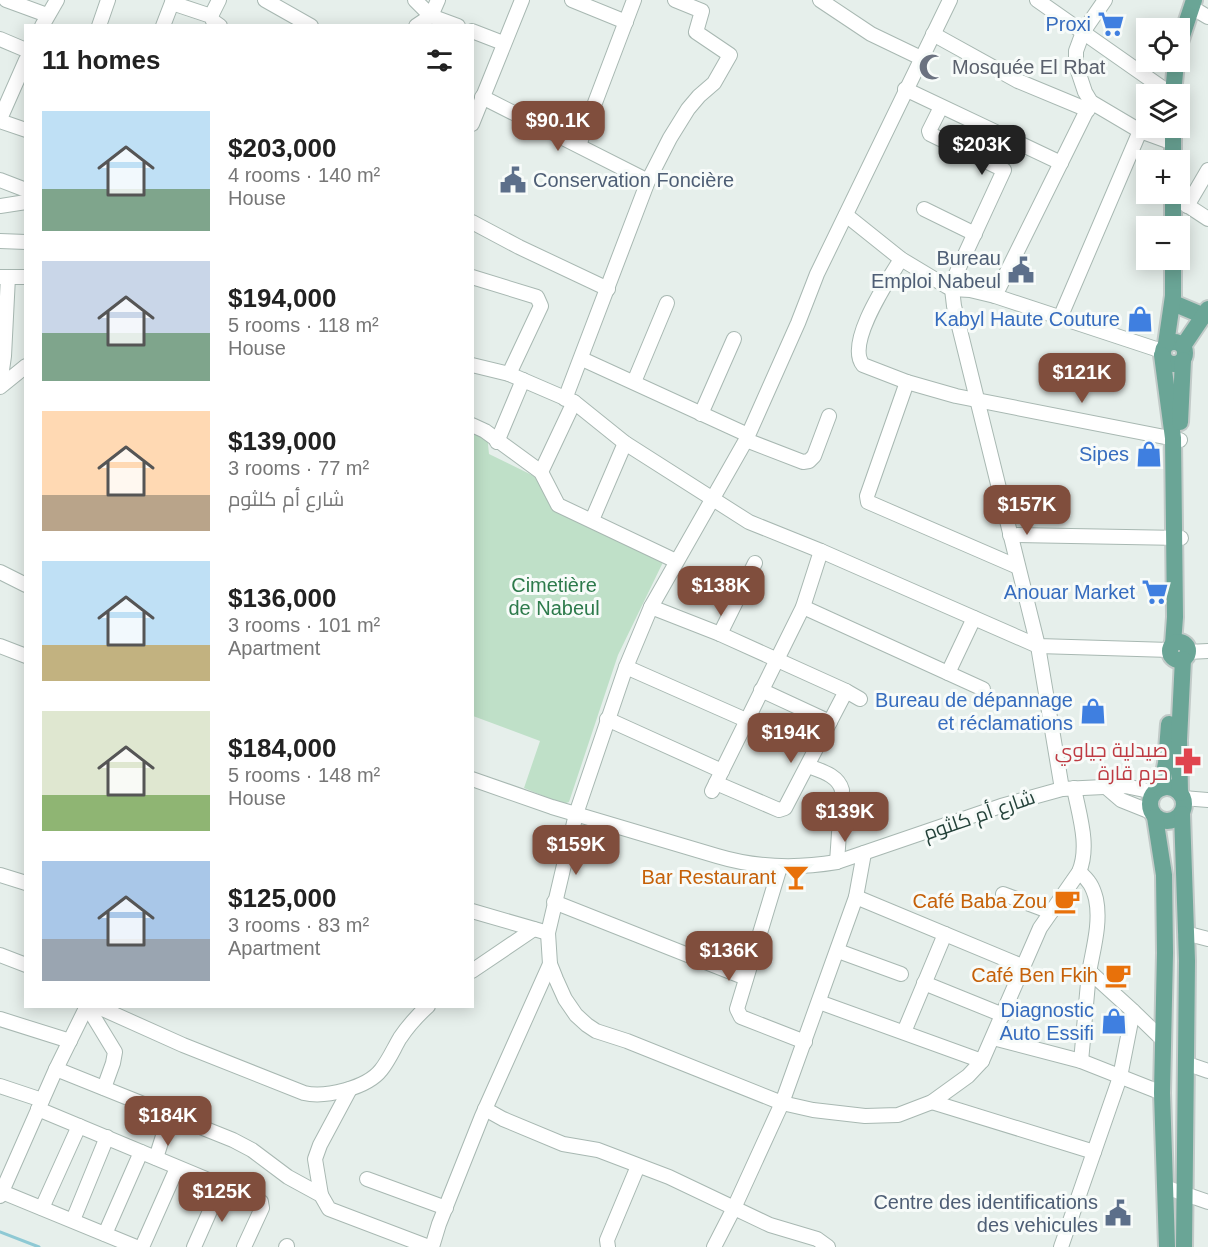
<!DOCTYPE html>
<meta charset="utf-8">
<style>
body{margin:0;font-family:Arial,Cairo,sans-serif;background:#f6f6f6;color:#222;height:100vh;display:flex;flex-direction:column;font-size:22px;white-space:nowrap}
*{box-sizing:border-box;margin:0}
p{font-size:20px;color:#767676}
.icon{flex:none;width:33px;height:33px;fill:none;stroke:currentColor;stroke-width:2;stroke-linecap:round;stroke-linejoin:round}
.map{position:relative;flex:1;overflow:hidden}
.details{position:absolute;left:24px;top:24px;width:450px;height:984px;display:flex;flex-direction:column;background:#fff;border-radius:0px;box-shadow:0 3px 15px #0003}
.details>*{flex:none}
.fabs{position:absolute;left:1136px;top:18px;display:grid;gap:12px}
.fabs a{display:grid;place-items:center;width:54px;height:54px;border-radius:0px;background:#fff;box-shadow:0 3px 15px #0003;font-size:30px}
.price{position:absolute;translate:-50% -51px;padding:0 14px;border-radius:12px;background:#804e3d;color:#fff;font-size:20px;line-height:39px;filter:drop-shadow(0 2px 3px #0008)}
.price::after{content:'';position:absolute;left:50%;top:36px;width:18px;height:14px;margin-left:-9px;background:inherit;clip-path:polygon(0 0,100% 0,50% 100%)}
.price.on{background:#222;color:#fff}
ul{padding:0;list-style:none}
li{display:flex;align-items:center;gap:18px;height:150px;padding:0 18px}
li span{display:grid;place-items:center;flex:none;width:168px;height:120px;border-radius:0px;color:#555}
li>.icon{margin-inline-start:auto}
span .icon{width:72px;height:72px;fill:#fffc;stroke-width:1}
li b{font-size:26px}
h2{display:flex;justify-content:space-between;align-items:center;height:72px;padding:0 18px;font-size:26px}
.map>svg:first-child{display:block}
</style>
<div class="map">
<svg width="1208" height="1247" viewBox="0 0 1208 1247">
<rect width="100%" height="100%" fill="#e6efeb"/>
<path fill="#bfe0c8" d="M472 429 487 434 489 454 544 481 554 505 666 556 618 655 569 802 563 804 524 788 540 741 473 716Z"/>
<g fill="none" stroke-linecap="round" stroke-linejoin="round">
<path stroke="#8ec9d4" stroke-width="3" d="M0 1232 39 1247"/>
<g stroke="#a8b8b2" stroke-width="16">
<g id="minor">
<path d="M6 0 47 15"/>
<path d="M265 0 311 26"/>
<path d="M415 0 431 16 438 0"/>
<path d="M572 0 626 22"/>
<path d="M820 0 871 34 921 58"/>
<path d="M950 0 817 274 798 323 746 440 651 607 626 667 576 814 548 933 550 964 556 979 565 999 576 1015 587 1025 596 1031 627 1041 782 1103 813 1110 865 1116 898 1115 932 1102 968 1076 982 1061 1040 928 1079 872C1090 846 1079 815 1074 788"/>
<path d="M1037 0 1171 94"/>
<path d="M1105 0 1083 32 1076 51V65L1085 92 1091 102 1140 131 1173 143"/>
<path d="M172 3 211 16 213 21 220 26"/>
<path d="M1191 7 1208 17"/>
<path d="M211 16 219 0"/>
<path d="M42 26 57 0"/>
<path d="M99 26 108 0"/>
<path d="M163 26 173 0"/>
<path d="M416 26 431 16 458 26"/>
<path d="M472 31 503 43"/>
<path d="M933 34 1018 81 1088 110"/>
<path d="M0 39 26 50"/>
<path d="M905 89 1061 163"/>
<path d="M482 97 648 181"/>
<path d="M941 107 929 131 930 134 1004 170 956 274 952 289 954 306 1038 646 1062 789"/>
<path d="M0 119 26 60"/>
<path d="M0 121 26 130"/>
<path d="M472 124 522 0"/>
<path d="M579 145 634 0"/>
<path d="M0 180 26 190"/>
<path d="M1173 196 1208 219"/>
<path d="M0 206 26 202"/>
<path d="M1187 206 1208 170"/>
<path d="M924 209 975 234"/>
<path d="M846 215 901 259 946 286 952 289 970 290 995 296 1162 351"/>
<path d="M472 222 519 247 608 289"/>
<path d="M0 241 26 242"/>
<path d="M901 259C889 279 845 343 863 365L907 382 956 396 1180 440"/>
<path d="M1 277H26"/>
<path d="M472 277 537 297 541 306 509 374"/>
<path d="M995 296 1091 102"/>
<path d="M1060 318 1140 131"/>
<path d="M582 359 748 435"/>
<path d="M472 365 509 374 574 402 625 443 749 522 821 551 1038 646 1170 650"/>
<path d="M634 382 667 303"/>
<path d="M907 382 867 496 868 502 1018 567"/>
<path d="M0 384 4 356 8 277"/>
<path d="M0 387 26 366"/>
<path d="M565 399 648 181 670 138 688 109 699 96 714 83 730 55 696 32 702 11 675 0"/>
<path d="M701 414 734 339"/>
<path d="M472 425 485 431 541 472 558 505 676 561"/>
<path d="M746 440 803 462 809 461 814 456 829 416"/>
<path d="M497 442 523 380"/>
<path d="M541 472 574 402"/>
<path d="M592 520 625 443"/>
<path d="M1010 535 1181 538"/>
<path d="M0 572 26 585"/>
<path d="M651 607 720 634 846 691 860 699"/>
<path d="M803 607 983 689"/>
<path d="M720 634 755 563"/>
<path d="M0 646 26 656"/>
<path d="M1188 652 1208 651"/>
<path d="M626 667 746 720"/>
<path d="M948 673 974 618"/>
<path d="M761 690 830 722"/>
<path d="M607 719 722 771"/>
<path d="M808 766C821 771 838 775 842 790L837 862"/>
<path d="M472 779 552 807 717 856C757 868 795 869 837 862L1001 806 1062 789 1125 786 1154 792"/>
<path d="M716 783 779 810 785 808 846 691"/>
<path d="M1107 788 1121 800 1151 812"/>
<path d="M712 791 803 607 821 551"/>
<path d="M1183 798 1208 800"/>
<path d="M780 867 737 1009 741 1017 805 1042"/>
<path d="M1079 872C1089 880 1093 887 1096 899 1101 923 1093 949 1089 973 1086 1002 1084 1031 1081 1061"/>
<path d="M0 875 26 883"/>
<path d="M1003 894 1051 912"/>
<path d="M856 897 1022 966"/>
<path d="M554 902 746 978"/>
<path d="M472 911 548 933"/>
<path d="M1185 933 1208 939"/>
<path d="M838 951 901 974"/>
<path d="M0 955 26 965"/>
<path d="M472 971 534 929"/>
<path d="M1090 972 1133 1011 1163 1040"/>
<path d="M924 983 1003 1015"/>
<path d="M819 1002 982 1061"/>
<path d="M87 1006 115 1052 113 1063 104 1088"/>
<path d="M96 1006 183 1045 304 1093C325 1098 367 1088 381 1070 389 1060 394 1048 400 1038 408 1026 417 1016 428 1006"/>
<path d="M0 1019 70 1041"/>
<path d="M904 1032 945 934"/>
<path d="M993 1038 1081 1061 1162 1093"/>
<path d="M1185 1063 1208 1071"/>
<path d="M56 1069 233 1140 252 1150 288 1177 321 1195 329 1209 429 1247"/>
<path d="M0 1086 42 1100"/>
<path d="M932 1102 1094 1152"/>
<path d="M38 1109 261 1202 262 1208 244 1247"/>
<path d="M485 1109 503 1119 563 1144 598 1150 669 1177 770 1225 817 1239 828 1247"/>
<path d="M156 1158 170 1114"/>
<path d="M367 1179 446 1208"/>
<path d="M1165 1187 1208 1202"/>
<path d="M2 1192 136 1247"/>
<path d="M321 1195 315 1159 320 1145 350 1089"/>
<path d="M0 1196 56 1069 87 1006"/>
<path d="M42 1208 79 1126"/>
<path d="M73 1220 107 1137"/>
<path d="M105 1234 141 1152"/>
<path d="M142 1247 177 1168"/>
<path d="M194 1247 221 1186"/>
<path d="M286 1247 287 1246"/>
<path d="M432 1247 439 1224 482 1116 550 964"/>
<path d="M608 1247 607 1240 638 1166"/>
<path d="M714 1247 734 1208 782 1103 856 897 864 853"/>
<path d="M1061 1247 1120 1077 1133 1011"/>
</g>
</g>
<g stroke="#c2cac8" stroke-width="20">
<g id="major">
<path d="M1179 45 1194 0"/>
<path d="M1173 94 1176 62"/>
<path d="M1173 160V128"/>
<path d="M1173 194V226"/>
<path d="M1173 303 1204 316"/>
<circle cx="1174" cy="353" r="11"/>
<path d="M1166 344 1173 296V260"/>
<path d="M1183 346 1208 309"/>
<path d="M1162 355 1173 438 1175 617 1173 644"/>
<path d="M1180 422 1183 360"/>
<circle cx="1179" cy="651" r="9"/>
<circle cx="1167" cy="804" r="17"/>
<path d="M1161 788 1166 763 1169 724"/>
<path d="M1180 793 1179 740 1183 659"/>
<path d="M1182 814 1187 961 1184 1247"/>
<path d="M1155 817 1164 875 1165 953 1162 1093 1167 1247"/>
</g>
</g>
<use href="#minor" stroke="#fff" stroke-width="14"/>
<use href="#major" stroke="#6aa596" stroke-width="16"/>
</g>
<defs>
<g id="supermarket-bare" transform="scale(2.07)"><path d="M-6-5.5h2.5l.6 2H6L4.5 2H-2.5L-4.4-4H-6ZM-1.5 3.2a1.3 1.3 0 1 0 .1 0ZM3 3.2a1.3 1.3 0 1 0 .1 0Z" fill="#3f7fe0" stroke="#f7fbf9" stroke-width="2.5" paint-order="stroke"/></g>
<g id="mosque-bare" transform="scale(2.07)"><path d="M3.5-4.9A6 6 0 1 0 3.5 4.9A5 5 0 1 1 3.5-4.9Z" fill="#6b7280" stroke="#f7fbf9" stroke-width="2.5" paint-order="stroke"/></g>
<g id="civic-bare" transform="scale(2.07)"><path d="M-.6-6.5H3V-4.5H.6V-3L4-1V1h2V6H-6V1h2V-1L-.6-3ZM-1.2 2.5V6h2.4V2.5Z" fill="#5c6f8a" stroke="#f7fbf9" stroke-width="2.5" paint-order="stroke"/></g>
<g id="shop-bare" transform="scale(2.07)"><path d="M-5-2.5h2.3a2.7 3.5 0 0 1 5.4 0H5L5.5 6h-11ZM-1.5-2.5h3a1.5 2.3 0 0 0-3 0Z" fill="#3f7fe0" stroke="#f7fbf9" stroke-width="2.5" paint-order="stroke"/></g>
<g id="pharmacy-bare" transform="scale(2.07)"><path d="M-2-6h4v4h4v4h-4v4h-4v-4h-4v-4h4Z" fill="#e0444e" stroke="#f7fbf9" stroke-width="2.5" paint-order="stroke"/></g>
<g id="bar-bare" transform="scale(2.07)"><path d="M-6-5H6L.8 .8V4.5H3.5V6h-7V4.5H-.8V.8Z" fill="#e8710a" stroke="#f7fbf9" stroke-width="2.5" paint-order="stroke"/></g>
<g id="cafe-bare" transform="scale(2.07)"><path d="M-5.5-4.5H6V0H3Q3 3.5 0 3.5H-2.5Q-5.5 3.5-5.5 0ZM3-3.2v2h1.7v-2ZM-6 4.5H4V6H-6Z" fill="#e8710a" stroke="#f7fbf9" stroke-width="2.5" paint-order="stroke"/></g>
</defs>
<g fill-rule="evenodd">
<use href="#supermarket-bare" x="1111" y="24"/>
<use href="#mosque-bare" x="932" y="67"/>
<use href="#civic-bare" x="513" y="180"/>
<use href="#civic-bare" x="1021" y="270"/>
<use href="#shop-bare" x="1140" y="319"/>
<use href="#shop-bare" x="1149" y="454"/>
<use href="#supermarket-bare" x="1155" y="592"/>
<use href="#shop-bare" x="1093" y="711"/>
<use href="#pharmacy-bare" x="1188" y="761"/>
<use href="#bar-bare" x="796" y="877"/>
<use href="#cafe-bare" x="1067" y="901"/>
<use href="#cafe-bare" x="1118" y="975"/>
<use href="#shop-bare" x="1114" y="1021"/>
<use href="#civic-bare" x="1118" y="1213"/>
</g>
<g text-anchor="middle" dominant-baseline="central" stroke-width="6" stroke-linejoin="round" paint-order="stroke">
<g font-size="20" fill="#366cbe" stroke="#f7fbf9" text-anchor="end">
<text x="1091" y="24">Proxi</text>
<text x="1120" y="319">Kabyl Haute Couture</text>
<text x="1129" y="454">Sipes</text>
<text x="1135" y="592">Anouar Market</text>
<text x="1073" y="700">Bureau de dépannage<tspan x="1073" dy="23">et réclamations</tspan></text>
<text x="1094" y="1010">Diagnostic<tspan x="1094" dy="23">Auto Essifi</tspan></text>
</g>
<g font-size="20" fill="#5b616d" stroke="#f7fbf9" text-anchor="start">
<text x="952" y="67">Mosquée El Rbat</text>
</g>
<g font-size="20" fill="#4e5e75" stroke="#f7fbf9" text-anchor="end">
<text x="533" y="180" text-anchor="start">Conservation Foncière</text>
<text x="1001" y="258">Bureau<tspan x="1001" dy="23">Emploi Nabeul</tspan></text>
<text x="1098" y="1202">Centre des identifications<tspan x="1098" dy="23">des vehicules</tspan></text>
</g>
<g font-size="20" fill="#2d7a4b" stroke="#f7fbf9">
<text x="554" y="585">Cimetière<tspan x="554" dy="23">de Nabeul</tspan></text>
</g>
<g font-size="20" fill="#be3a42" stroke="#f7fbf9" text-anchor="end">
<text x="1168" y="750">صيدلية جياوي<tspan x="1168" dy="23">حرم قارة</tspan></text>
</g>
<g font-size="20" fill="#24423a" stroke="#f7fbf9">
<text transform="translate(979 815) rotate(-19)">شارع أم كلثوم</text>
</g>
<g font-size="20" fill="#c56008" stroke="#f7fbf9" text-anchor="end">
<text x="776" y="877">Bar Restaurant</text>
<text x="1047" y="901">Café Baba Zou</text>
<text x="1098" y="975">Café Ben Fkih</text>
</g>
</g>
</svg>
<div class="fabs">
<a><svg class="icon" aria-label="locate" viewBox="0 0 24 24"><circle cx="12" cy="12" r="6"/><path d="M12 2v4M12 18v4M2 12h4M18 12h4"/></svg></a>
<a><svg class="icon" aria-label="layers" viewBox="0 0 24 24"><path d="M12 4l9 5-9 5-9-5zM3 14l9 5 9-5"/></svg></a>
<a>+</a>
<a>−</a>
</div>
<b class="price" style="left:558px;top:152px">$90.1K</b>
<b class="price on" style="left:982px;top:176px">$203K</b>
<b class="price" style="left:1082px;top:404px">$121K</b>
<b class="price" style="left:1027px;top:536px">$157K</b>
<b class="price" style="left:721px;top:617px">$138K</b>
<b class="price" style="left:791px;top:764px">$194K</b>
<b class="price" style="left:845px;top:843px">$139K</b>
<b class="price" style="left:576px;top:876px">$159K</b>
<b class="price" style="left:729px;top:982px">$136K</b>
<b class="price" style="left:168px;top:1147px">$184K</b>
<b class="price" style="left:222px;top:1223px">$125K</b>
<section class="details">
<h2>11 homes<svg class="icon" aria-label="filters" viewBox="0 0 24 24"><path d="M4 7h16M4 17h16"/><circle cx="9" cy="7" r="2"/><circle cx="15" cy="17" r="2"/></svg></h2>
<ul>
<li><span style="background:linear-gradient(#bfe0f5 65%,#7fa58c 0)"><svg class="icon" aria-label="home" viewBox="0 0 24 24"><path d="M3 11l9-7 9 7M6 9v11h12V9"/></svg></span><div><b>$203,000</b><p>4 rooms · 140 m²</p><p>House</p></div></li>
<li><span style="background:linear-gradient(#c9d6e8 60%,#7fa58c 0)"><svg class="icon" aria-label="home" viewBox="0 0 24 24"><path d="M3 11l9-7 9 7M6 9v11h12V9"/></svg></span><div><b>$194,000</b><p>5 rooms · 118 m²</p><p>House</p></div></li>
<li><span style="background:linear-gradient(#ffd9b3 70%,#b9a48a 0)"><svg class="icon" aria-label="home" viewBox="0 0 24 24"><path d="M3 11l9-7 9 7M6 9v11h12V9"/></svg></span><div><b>$139,000</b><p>3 rooms · 77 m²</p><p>شارع أم كلثوم</p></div></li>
<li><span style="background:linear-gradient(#bfe0f5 70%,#c2b280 0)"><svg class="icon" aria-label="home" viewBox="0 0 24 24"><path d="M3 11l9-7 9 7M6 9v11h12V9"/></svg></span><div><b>$136,000</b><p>3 rooms · 101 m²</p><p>Apartment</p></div></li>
<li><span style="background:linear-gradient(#dfe7d0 70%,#8fb573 0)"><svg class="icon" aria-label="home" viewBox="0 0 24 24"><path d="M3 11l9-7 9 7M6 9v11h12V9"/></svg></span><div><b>$184,000</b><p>5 rooms · 148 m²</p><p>House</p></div></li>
<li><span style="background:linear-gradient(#a9c7e8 65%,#9aa5b1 0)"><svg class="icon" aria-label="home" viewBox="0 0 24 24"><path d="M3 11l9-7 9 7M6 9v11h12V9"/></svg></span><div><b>$125,000</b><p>3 rooms · 83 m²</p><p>Apartment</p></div></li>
</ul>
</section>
</div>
